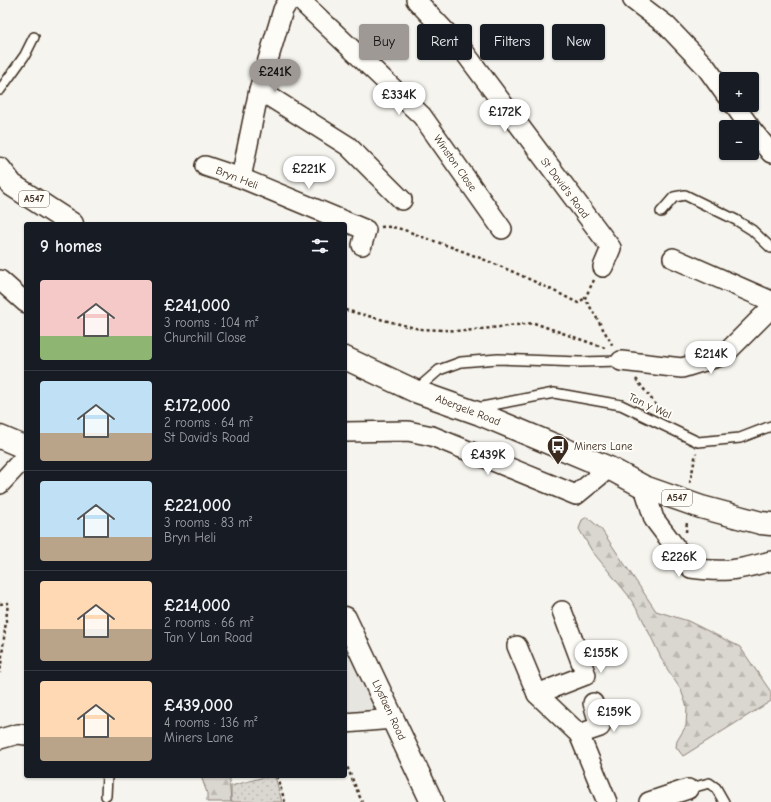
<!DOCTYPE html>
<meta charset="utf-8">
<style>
body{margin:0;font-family:"Comic Neue",sans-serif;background:#20242c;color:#f1f3f6;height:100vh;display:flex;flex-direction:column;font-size:15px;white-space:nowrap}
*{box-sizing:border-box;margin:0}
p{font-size:13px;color:#9ea1a6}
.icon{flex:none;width:22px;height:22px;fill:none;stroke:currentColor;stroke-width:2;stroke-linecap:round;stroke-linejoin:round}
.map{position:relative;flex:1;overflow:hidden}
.details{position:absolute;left:24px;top:222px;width:323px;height:556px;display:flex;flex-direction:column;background:#171b24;border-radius:4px;box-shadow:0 1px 3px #0004}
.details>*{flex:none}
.banner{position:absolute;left:359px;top:24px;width:352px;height:36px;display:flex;gap:8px}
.controls{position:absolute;left:719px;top:72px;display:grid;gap:8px}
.controls a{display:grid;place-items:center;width:40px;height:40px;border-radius:4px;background:#171b24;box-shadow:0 1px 3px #0004;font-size:20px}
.price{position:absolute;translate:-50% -34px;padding:0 9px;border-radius:14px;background:#fff;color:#222;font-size:13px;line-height:26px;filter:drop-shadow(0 1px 2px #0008)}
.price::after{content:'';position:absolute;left:50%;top:24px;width:12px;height:9px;margin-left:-6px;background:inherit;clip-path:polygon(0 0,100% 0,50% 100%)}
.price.on{background:#9f9995;color:#111}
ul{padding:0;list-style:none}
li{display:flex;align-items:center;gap:12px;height:100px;padding:0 16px}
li+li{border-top:1px solid #363941}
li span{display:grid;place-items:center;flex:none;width:112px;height:80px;border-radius:4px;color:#555}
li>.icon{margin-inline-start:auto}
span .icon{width:48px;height:48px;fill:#fffc;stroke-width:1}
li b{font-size:17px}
h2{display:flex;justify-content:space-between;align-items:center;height:48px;padding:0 16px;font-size:17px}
.chip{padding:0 14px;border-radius:4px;background:#171b24;box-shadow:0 1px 3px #0004;font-size:14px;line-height:36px}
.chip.on{background:#9f9995;color:#111}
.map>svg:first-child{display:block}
</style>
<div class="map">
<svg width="771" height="802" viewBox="0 0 771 802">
<defs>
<pattern id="grass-dots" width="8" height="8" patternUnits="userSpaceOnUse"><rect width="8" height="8" fill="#dad6d0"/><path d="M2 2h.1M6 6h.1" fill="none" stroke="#bcb8b2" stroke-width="1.8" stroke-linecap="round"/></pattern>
<pattern id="forest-firs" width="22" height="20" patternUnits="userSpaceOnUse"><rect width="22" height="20" fill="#dad6d0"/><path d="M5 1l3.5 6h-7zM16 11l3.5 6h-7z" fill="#bcb8b2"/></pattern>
</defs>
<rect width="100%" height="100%" fill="#f5f4ee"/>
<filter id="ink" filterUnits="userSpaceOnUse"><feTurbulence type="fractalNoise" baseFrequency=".025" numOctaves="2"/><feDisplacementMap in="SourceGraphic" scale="8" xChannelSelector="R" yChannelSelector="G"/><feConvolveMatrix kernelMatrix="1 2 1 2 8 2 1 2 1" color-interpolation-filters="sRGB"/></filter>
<g filter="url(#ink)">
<path fill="#e7e5df" d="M345 632 381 707 378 714 345 717Z"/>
<path fill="url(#grass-dots)" stroke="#8a8077" d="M268 776H275L282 802H231V786Z"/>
<g fill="url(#forest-firs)" stroke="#8a8077">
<path d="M587 517 601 529 656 611 688 621 740 647 771 692V701L683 756 676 747 677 741 686 726 687 707 681 690 664 664 641 616 628 595 592 551 579 529 582 520Z"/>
<path d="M201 776H229L231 802H207V793Z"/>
</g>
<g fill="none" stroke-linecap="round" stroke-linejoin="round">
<g stroke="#3b2a1e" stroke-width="12">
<g id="lane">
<path d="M0 90 25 55 34 37"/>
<path d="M661 212 674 197 685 195 736 220 752 230 771 248"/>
<path d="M416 390 439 370 461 362 498 359 580 362 621 361"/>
<path d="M477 408 554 393 621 405 698 442 740 438 771 426"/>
<path d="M688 789 709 783 716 788 724 802"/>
<path d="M106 796 107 776"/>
</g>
</g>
<g stroke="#3b2a1e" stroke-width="22">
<g id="street">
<path d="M300 0 422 116 502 229"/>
<path d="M416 0 462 49 611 248 603 267"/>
<path d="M633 0 666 25 706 67 726 95"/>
<path d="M259 90 348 146 402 200"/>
<path d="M734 105 750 127"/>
<path d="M752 130 771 153"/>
<path d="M205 166 241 178 366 230 362 245"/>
<path d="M241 178 259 90 283 10 289 0"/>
<path d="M673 258 771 301"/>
<path d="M0 280 26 303"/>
<path d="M621 361 682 368 724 355 771 308"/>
<path d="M345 432 408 431 432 436 576 495 609 468"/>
<path d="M0 484 26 456"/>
<path d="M644 487 654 519 691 568C724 573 739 570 771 561"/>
<path d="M517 646 537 694 579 734 607 802"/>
<path d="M537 694 586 675 562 611"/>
<path d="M345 723 393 719"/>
<path d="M579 734 600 727 593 703"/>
<path d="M0 739 18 734 26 735"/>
<path d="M649 802 688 789"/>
</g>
</g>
<g stroke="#3b2a1e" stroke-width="25">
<g id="secondary">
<path d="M0 437 26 448"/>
<path d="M345 618 432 802"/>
</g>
</g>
<g stroke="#3b2a1e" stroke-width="25">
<g id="primary">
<path d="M0 169 12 185 72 224"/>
<path d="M345 358 415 391 480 414 609 468 644 487 701 507 761 523 771 524"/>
</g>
</g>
<g stroke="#3b2a1e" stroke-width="2.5" stroke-dasharray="3 3" stroke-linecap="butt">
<path d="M381 227C397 225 414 234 428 239 480 256 529 278 578 303L585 298"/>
<path d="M594 280 585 298 613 346"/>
<path d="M345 310 419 329 465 331 534 323 605 348"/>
<path d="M636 379 660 410"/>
<path d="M690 483 696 453"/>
<path d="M686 532 687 521"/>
<path d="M0 604 8 603 0 673"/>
<path d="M345 762 362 802"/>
<path d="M277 776 285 802"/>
</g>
<use href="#lane" stroke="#fdfcf7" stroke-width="9"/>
<use href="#street" stroke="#fdfcf7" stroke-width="19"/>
<use href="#secondary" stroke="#fdfcf7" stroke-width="22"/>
<use href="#primary" stroke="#fdfcf7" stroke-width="22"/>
</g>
</g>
<defs>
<g id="bus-pin" transform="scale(1.15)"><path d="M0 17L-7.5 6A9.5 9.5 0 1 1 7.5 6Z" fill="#3b2a1e" stroke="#fdfcf7"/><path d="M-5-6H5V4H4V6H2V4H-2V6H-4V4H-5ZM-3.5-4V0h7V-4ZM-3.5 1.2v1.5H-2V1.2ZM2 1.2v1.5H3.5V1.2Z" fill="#fff"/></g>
</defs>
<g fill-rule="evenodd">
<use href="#bus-pin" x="558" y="446"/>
</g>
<g text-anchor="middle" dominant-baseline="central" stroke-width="4" stroke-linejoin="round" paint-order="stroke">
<g fill="#fdfcf7" stroke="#75695f" stroke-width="1">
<rect x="19" y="191" width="30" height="16" rx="3"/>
<rect x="662" y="490" width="30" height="16" rx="3"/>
</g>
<g font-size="10" font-weight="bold" fill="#3b2a1e">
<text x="34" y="199">A547</text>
<text x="677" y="498">A547</text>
</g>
<g font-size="11" fill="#3b2a1e" stroke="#fdfcf7">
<text transform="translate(455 163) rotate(55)">Winston Close</text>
<text transform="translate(237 178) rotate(21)">Bryn Heli</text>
<text transform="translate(565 188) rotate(53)">St David's Road</text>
<text transform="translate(650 406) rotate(25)">Tan y Wal</text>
<text transform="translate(468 410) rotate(21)">Abergele Road</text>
<text transform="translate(389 710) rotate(65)">Llysfaen Road</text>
</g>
<g font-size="11" fill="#3b2a1e" stroke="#fdfcf7" text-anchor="start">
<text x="574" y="446">Miners Lane</text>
</g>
</g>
</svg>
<div class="controls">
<a>+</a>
<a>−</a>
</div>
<b class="price on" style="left:275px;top:93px">£241K</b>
<b class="price" style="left:399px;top:116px">£334K</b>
<b class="price" style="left:505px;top:133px">£172K</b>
<b class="price" style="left:309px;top:190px">£221K</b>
<b class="price" style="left:711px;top:375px">£214K</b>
<b class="price" style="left:488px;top:476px">£439K</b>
<b class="price" style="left:679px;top:578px">£226K</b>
<b class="price" style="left:601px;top:674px">£155K</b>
<b class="price" style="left:614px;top:733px">£159K</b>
<div class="banner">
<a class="chip on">Buy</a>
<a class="chip">Rent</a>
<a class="chip">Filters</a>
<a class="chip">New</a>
</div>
<section class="details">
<h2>9 homes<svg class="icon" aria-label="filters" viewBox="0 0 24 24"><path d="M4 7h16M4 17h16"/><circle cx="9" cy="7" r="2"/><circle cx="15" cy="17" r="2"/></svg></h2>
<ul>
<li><span style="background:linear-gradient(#f6c9c9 70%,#8fb573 0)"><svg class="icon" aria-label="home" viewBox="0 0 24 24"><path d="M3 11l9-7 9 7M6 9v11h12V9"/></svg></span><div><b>£241,000</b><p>3 rooms · 104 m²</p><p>Churchill Close</p></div></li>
<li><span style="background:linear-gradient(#bfe0f5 65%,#b9a48a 0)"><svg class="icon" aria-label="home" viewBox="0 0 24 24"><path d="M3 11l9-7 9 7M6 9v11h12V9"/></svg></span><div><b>£172,000</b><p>2 rooms · 64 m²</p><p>St David's Road</p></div></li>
<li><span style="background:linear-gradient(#bfe0f5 70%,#b9a48a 0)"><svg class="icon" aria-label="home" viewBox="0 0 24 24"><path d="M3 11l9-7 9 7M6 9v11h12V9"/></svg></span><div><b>£221,000</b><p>3 rooms · 83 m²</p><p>Bryn Heli</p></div></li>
<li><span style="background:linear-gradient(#ffd9b3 60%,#b9a48a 0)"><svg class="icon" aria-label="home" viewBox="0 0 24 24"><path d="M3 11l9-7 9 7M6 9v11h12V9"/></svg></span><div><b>£214,000</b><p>2 rooms · 66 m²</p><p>Tan Y Lan Road</p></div></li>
<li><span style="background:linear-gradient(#ffd9b3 70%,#b9a48a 0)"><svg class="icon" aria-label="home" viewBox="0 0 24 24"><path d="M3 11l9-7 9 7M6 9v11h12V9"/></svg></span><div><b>£439,000</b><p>4 rooms · 136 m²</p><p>Miners Lane</p></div></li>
</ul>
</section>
</div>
